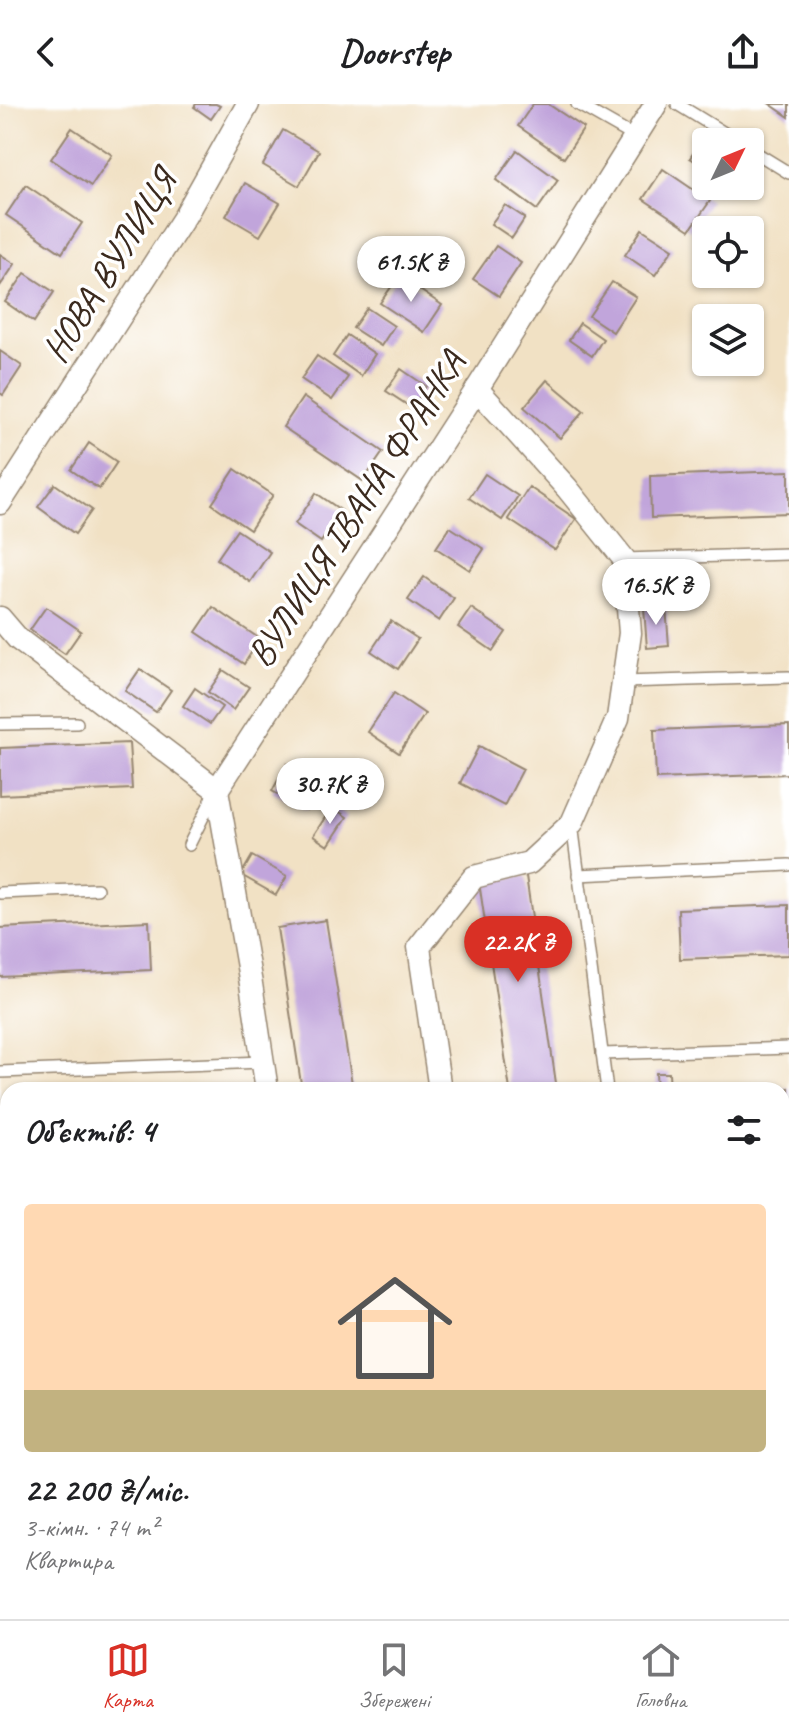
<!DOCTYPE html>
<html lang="uk">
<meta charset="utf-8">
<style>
body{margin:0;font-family:Caveat,sans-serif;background:#f6f6f6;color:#202124;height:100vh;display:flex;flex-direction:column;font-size:30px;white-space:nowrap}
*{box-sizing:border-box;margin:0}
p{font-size:26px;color:#757577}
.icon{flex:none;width:44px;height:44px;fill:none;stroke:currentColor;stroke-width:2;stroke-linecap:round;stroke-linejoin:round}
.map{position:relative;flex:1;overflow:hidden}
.side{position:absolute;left:0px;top:978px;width:790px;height:538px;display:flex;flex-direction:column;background:#fff;border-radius:24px 24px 0 0;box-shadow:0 2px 6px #0004}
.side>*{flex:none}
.needle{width:52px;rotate:47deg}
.fabs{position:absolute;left:692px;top:24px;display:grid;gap:16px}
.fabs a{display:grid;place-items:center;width:72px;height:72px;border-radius:8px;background:#fff;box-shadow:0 2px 6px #0004;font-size:40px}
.price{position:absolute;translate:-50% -68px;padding:0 18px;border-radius:28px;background:#fff;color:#222;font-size:26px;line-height:52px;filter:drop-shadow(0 2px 4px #0008)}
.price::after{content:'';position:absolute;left:50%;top:48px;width:24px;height:18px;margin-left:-12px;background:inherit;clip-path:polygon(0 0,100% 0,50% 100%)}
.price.active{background:#d93025;color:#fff}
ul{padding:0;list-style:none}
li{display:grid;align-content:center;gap:16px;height:424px;padding:0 24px}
li span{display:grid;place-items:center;height:248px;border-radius:8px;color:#555}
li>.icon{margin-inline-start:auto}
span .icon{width:144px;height:144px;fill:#fffc;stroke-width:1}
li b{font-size:34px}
h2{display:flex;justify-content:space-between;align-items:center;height:96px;padding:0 24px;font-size:34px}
header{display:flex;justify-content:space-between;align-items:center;height:104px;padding:0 24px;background:#fff;font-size:36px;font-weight:700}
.menu{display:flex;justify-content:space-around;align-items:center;height:112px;border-top:2px solid #e0e0e0;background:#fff;font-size:22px;color:#757577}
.menu a{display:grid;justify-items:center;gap:4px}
.menu .active{color:#d93025}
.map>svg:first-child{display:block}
</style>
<header><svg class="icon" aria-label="back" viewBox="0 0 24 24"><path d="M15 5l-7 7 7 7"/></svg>Doorstep<svg class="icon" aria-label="share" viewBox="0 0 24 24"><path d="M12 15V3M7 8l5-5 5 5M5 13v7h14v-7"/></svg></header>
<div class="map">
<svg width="789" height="1515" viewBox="0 0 789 1515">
<rect width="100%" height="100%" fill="#fff"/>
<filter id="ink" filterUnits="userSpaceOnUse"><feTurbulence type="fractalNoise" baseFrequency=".0125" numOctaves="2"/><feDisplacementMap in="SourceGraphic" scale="16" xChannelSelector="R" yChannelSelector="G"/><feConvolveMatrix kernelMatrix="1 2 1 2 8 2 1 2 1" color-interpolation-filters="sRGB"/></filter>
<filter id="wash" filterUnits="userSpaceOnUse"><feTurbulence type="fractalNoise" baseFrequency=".006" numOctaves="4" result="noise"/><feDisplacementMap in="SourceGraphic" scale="32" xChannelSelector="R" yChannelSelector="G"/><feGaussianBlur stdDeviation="1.8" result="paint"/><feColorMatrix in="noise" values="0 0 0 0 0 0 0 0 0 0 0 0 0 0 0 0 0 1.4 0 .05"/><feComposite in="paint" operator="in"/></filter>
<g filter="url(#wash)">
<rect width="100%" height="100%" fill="#f1e1c4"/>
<g id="blocks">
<g fill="#c1a5db">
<path d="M196 0H216L220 2 211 15 194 3Z"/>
<path d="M533 0H548L584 24 564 54 518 22Z"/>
<path d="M770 0H789V13Z"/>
<path d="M72 24 112 51 91 82 51 55Z"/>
<path d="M283 26 319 47 299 82 263 61Z"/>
<path d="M705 31 716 38H706V64L690 54Z"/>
<path d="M517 46 558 76 537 106 496 76Z"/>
<path d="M663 65 710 97 690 126 643 95Z"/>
<path d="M245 79 280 99 260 132 226 112Z"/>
<path d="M26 81 82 119 62 149 6 111Z"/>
<path d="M505 101 525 114 512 134 491 120Z"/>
<path d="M642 125 673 145 655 171 625 151Z"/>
<path d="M496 142 521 159 499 192 473 175Z"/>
<path d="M0 150 15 160 0 182Z"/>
<path d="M25 169 54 188 34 218 5 198Z"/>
<path d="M399 172 442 201 424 228 380 199Z"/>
<path d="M612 178 636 193 613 228 589 212Z"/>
<path d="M367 204 394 222 381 242 353 224Z"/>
<path d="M580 219 603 235 592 252 569 236Z"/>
<path d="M347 231 375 250 361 272 333 252Z"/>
<path d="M0 247 22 262 3 291 0 289Z"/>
<path d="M317 252 348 273 332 296 301 275Z"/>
<path d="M401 265 426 282 412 304 386 287Z"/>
<path d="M547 276 584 307 560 334 524 303Z"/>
<path d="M303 293 383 348 363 377 283 323Z"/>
<path d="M89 339 117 358 99 385 71 366Z"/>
<path d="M235 365 273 391 250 426 212 400Z"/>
<path d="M789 367V409L651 414 650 372Z"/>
<path d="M485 370 518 392 502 416 469 394Z"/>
<path d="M55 380 92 406 75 430 38 403Z"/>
<path d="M529 383 576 415 555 446 508 415Z"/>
<path d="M316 389 342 407 321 438 295 420Z"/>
<path d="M450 423 484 445 470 466 436 444Z"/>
<path d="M237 426 270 448 250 478 217 455Z"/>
<path d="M424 473 454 494 439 517 408 496Z"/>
<path d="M666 502 669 542 647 544 644 504Z"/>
<path d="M46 503 81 527 65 550 30 526Z"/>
<path d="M213 503 260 535 244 560 196 528Z"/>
<path d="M471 504 506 528 493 547 458 523Z"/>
<path d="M391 517 418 535 398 565 371 547Z"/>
<path d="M140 565 171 586 156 608 125 587Z"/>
<path d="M223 566 249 583 233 606 208 588Z"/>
<path d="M195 584 222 603 210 620 183 602Z"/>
<path d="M394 589 425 610 399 649 368 628Z"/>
<path d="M789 621V670L656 675 654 626Z"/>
<path d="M129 639 132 685 0 691V644Z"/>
<path d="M479 642 523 665 504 702 460 679Z"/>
<path d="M287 660 321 680 306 706 272 687Z"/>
<path d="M332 703 347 713 328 742 313 732Z"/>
<path d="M252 752 287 772 276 791 241 771Z"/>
<path d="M526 772 557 986H510L479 778Z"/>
<path d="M789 801V851L680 855 678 805Z"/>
<path d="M326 816 353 986H302L277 824Z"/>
<path d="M149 817 151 866 0 873V824Z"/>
<path d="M656 969H669L670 986H657Z"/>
<path d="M789 984V1033H782V985Z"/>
<path d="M0 1003H8V1051L0 1052Z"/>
<rect x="782" y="1146" width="7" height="46"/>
<rect x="0" y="1178" width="8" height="69"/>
<path d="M782 1333H789V1381L782 1382Z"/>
<path d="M0 1366H8V1413L0 1414Z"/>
</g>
</g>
</g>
<g filter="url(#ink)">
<use href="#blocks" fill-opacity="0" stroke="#968671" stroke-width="2"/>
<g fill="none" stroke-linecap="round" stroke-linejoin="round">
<g stroke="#968671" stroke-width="14">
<g id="service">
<path d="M577 0 635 33"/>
<path d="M677 0 739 38"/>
<path d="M750 45 789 69"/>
<path d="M624 455 789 450"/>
<path d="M623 578 789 573"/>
<path d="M0 620 77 619"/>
<path d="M572 720 607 986"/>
<path d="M189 741 214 691"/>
<path d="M578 771 789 761"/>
<path d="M0 789 97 785"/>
<path d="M602 950 789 944"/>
<path d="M0 968 263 958"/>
<path d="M782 1113H789"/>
<path d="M782 1301H789"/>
<path d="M0 1333H8"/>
<path d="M194 1508 195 1515"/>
</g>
</g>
<g stroke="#968671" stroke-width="25">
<g id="minor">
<path d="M0 399 185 112 248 0"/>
<path d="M0 514 18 535 217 686 251 880 267 986"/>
<path d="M217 686 477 285 656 0"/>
<path d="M440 986 419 843 474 773 529 759 572 719 618 614 630 529 624 455 567 384 477 285"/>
<path d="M515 1508 516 1515"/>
</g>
</g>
<use href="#service" stroke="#fff" stroke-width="11"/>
<use href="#minor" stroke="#fff" stroke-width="22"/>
<g stroke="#3b2a1e" stroke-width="2">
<path d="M782 1483H789"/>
<path d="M782 1500 789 1499"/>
<path d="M78 1515 185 1508"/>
<path d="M330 1515 564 1508"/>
</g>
</g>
</g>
<g text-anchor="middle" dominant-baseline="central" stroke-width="7" stroke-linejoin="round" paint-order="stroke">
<g font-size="38" fill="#3b2a1e" stroke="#fff">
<text transform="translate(109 162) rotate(-58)">НОВА ВУЛИЦЯ</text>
<text transform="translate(356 405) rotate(-57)">ВУЛИЦЯ ІВАНА ФРАНКА</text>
</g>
</g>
</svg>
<div class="fabs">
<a><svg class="needle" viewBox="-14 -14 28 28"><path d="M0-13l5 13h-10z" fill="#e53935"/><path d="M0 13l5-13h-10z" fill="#757577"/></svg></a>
<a><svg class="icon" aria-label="locate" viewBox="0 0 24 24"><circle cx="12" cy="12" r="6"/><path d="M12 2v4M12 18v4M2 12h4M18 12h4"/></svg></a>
<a><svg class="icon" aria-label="layers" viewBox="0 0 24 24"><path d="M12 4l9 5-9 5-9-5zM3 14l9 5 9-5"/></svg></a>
</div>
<b class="price" style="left:411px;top:200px">61.5K ₴</b>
<b class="price" style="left:656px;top:523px">16.5K ₴</b>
<b class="price" style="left:330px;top:722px">30.7K ₴</b>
<b class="price active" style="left:518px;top:880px">22.2K ₴</b>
<section class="side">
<h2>Об’єктів: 4<svg class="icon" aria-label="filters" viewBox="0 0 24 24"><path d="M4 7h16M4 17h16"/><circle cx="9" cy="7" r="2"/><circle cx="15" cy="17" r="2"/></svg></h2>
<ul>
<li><span style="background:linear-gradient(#ffd9b3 75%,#c2b280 0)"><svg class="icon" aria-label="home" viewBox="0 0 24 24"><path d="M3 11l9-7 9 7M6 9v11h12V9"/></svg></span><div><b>22 200 ₴/міс.</b><p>3-кімн. · 74 m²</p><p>Квартира</p></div></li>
</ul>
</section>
</div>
<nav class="menu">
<a class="active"><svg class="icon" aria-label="map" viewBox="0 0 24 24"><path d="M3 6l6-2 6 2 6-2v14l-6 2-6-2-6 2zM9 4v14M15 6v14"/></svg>Карта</a>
<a><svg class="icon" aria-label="saved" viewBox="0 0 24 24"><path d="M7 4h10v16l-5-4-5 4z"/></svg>Збережені</a>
<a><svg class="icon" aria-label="home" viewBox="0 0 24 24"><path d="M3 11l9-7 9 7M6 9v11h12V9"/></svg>Головна</a>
</nav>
